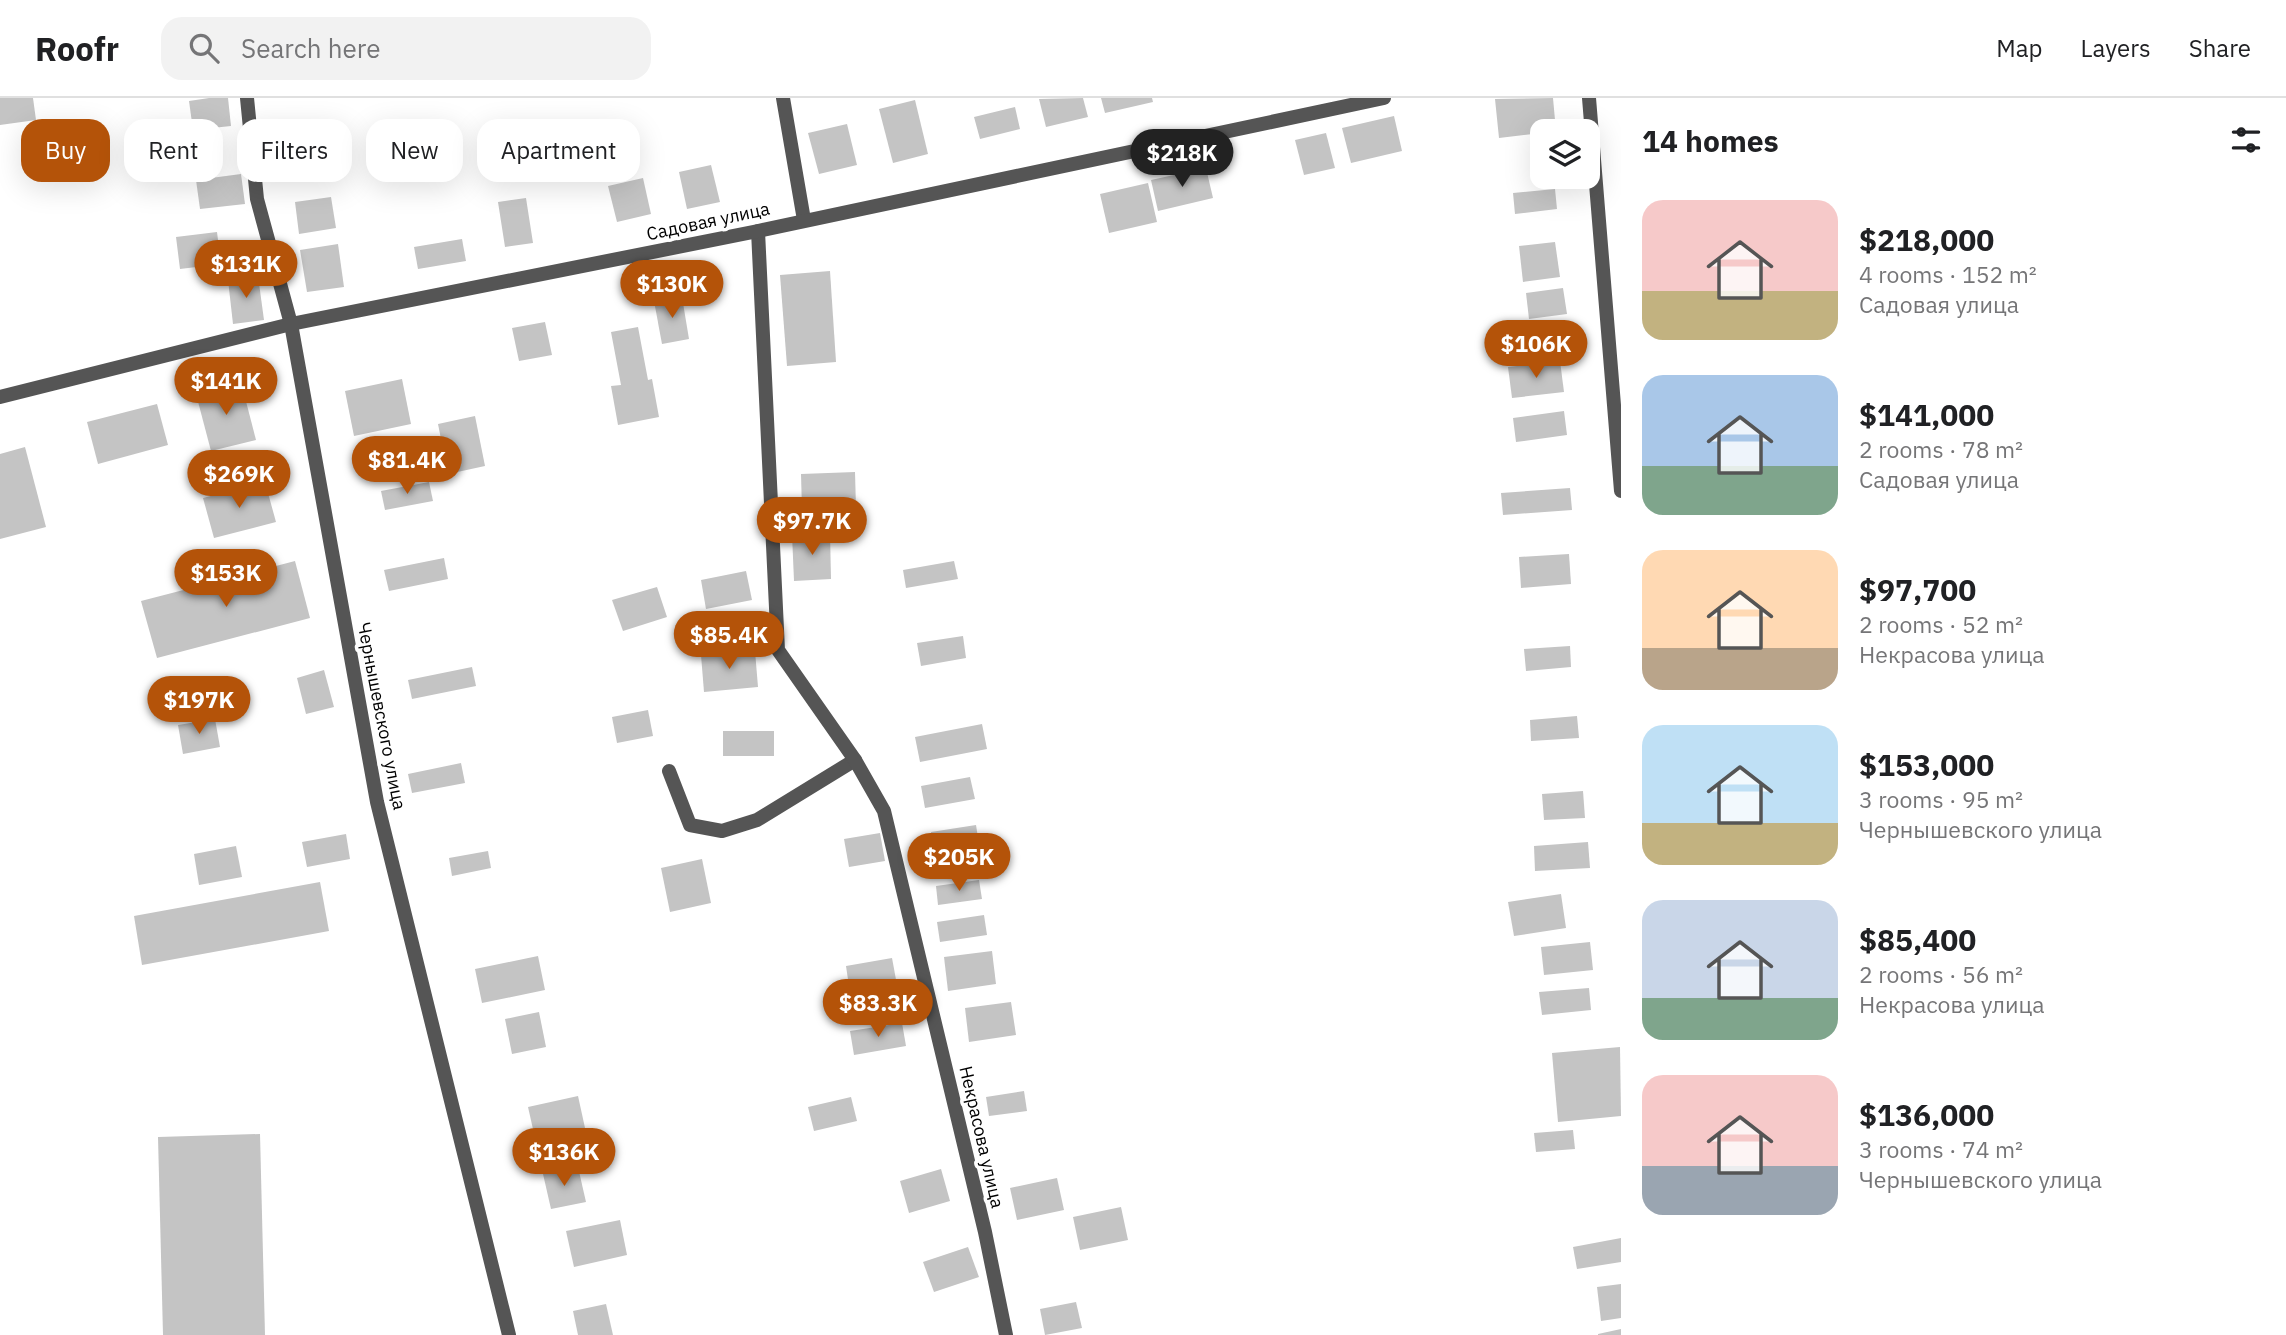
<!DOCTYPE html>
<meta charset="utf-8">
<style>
body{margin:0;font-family:"IBM Plex Sans",sans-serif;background:#f2f2f2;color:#202124;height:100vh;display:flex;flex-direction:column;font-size:26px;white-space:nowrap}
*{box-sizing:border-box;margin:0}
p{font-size:23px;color:#757577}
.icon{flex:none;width:38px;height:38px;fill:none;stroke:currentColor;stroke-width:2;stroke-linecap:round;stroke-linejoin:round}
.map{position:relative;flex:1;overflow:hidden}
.sheet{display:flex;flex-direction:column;background:#fff;width:665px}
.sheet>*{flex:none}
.hud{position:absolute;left:21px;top:21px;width:665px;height:63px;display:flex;gap:14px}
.buttons{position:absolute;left:1530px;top:21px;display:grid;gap:14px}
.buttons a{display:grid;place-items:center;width:70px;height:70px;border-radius:14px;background:#fff;box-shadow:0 7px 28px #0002;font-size:35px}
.price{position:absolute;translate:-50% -60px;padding:0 16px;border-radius:24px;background:#b45309;color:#fff;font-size:23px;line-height:46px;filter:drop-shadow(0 2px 4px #0008)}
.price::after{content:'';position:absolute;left:50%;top:42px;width:21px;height:16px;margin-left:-10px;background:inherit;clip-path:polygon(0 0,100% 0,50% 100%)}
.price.on{background:#222;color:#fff}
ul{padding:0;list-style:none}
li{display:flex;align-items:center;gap:21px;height:175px;padding:0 21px}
li span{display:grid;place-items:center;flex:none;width:196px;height:140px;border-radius:21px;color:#555}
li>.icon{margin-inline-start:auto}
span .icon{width:84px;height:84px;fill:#fffc;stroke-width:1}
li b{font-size:30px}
h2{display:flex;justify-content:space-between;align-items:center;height:84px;padding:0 21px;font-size:30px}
.tag{padding:0 24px;border-radius:21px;background:#fff;box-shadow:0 7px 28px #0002;font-size:24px;line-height:63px}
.tag.on{background:#b45309;color:#fff}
header{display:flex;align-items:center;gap:42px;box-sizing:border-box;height:98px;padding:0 35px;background:#fff;border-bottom:2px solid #e0e0e0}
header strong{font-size:33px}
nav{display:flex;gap:38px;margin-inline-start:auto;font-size:24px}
.search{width:490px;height:63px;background:#f2f2f2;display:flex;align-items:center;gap:18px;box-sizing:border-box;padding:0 24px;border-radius:21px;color:#757577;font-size:26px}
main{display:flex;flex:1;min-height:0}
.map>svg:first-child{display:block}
</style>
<header>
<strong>Roofr</strong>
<div class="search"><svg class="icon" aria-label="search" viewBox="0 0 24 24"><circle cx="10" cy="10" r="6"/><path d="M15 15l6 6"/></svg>Search here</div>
<nav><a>Map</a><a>Layers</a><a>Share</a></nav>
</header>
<main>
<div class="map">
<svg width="1621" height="1237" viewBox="0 0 1621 1237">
<rect width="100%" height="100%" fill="#fff"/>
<g fill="#c4c4c4">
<path d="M0 0H33L36 22 0 27Z"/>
<path d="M209 0H228L231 28 193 32 189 3Z"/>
<path d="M1083 0 1088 19 1046 29 1039 1Z"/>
<path d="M1101 0H1152L1153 4 1105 15Z"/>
<path d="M1553 0 1556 33H1542V35L1499 40 1495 1Z"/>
<path d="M915 2 928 56 893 65 879 11Z"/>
<path d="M1015 9 1020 31 980 41 974 19Z"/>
<path d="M1394 18 1402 53 1351 65 1342 30Z"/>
<path d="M847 26 857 67 819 76 808 35Z"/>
<path d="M1326 35 1335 70 1304 77 1295 42Z"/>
<path d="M333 42 337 68 292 75 288 49Z"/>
<path d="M711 67 720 104 687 111 679 74Z"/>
<path d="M1206 70 1213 100 1158 113 1151 82Z"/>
<path d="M241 76 245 106 200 111 196 82Z"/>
<path d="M643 80 651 116 617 124 608 88Z"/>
<path d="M1148 85 1157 124 1109 135 1100 96Z"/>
<path d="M1555 91 1557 111 1515 116 1513 95Z"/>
<path d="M331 99 336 130 299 136 295 104Z"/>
<path d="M526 100 533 145 505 149 498 104Z"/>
<path d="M217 134 221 166 180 171 176 139Z"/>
<path d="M462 141 466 163 418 171 414 149Z"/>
<path d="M1555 144 1560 179 1523 184 1519 148Z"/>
<path d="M338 146 344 189 307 194 300 152Z"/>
<path d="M830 173 836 264 787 268 780 177Z"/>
<path d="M258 178 264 222 233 226 228 182Z"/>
<path d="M1563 190 1567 216 1529 221 1526 195Z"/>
<path d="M682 199 689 241 662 246 654 203Z"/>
<path d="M545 224 552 257 519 263 512 230Z"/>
<path d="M638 229 648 282 652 281 659 319 618 327 611 288 621 287 611 234Z"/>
<path d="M1560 263 1564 294 1512 300 1508 269Z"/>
<path d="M402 281 411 326 354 338 345 293Z"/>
<path d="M241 284 256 342 211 353 196 296Z"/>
<path d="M157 306 168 347 98 366 87 324Z"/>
<path d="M1564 313 1567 337 1516 344 1513 320Z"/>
<path d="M475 318 485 368 448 376 438 326Z"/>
<path d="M25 349 46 429 0 441V356Z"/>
<path d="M855 374 856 410 802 412 801 376Z"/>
<path d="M265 384 276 424 214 440 203 400Z"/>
<path d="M429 384 433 403 385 412 381 393Z"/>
<path d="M1570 390 1572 412 1503 417 1501 395Z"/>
<path d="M830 435 831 481 794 483 792 436Z"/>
<path d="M1569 456 1571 486 1521 490 1519 459Z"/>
<path d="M444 460 448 481 389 493 384 472Z"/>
<path d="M295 463 310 520 157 560 141 503Z"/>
<path d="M954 463 958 481 906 490 903 472Z"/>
<path d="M746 473 752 502 706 511 701 482Z"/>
<path d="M657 489 667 519 623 533 612 502Z"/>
<path d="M963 538 966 560 921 568 917 545Z"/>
<path d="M1570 548 1571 569 1526 573 1524 551Z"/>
<path d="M755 553 758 589 704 594 701 557Z"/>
<path d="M472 569 476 588 412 601 408 582Z"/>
<path d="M324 572 334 609 306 616 297 580Z"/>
<path d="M648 612 653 638 617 645 612 619Z"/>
<path d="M1577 618 1579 640 1531 643 1530 622Z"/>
<path d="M215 621 220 649 183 656 178 627Z"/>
<path d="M982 626 987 651 920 664 915 639Z"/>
<rect x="723" y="633" width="51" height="25"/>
<path d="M461 665 465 685 412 695 408 676Z"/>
<path d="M970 679 975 701 925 710 921 688Z"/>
<path d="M1583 693 1585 720 1544 722 1542 696Z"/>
<path d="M976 727 979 746 933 753 931 734Z"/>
<path d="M880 735 885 763 849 769 844 741Z"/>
<path d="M346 736 350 761 307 769 302 744Z"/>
<path d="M1588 744 1590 770 1535 773 1534 748Z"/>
<path d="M236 748 242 779 199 787 194 756Z"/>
<path d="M488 753 491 770 452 778 449 760Z"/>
<path d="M702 761 711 805 670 814 661 770Z"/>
<path d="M979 782 982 801 938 807 936 788Z"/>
<path d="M320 784 329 833 142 867 134 818Z"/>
<path d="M1561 796 1566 830 1514 838 1508 804Z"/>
<path d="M984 817 987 837 940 844 937 824Z"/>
<path d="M1590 844 1593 872 1544 877 1541 849Z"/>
<path d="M992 853 996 886 948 893 944 859Z"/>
<path d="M538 858 545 892 482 905 475 871Z"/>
<path d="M892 860 897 887 850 895 846 868Z"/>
<path d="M1589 890 1591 912 1542 917 1539 894Z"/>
<path d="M1011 904 1016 937 969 944 965 910Z"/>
<path d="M539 914 546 949 512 956 505 921Z"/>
<path d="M902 925 906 948 854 957 850 933Z"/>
<path d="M1620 949 1621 1018 1558 1024 1552 955Z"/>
<path d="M1024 993 1027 1013 989 1018 986 999Z"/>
<path d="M578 998 585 1030 535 1040 528 1009Z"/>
<path d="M851 999 857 1023 814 1033 808 1009Z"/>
<path d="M1573 1032 1575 1051 1536 1054 1534 1035Z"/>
<path d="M260 1036 265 1237H163L158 1039Z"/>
<path d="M578 1069 586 1104 551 1111 543 1076Z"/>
<path d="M941 1071 950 1103 909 1115 900 1083Z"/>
<path d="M1057 1080 1064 1112 1017 1122 1010 1090Z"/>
<path d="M1121 1109 1128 1142 1080 1152 1073 1119Z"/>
<path d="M620 1122 627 1157 574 1169 566 1133Z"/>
<path d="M1621 1140V1164L1577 1171 1573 1149Z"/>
<path d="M968 1149 979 1179 934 1194 923 1164Z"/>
<path d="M1621 1186V1220L1601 1223 1597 1189Z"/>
<path d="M1076 1204 1082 1230 1045 1237 1040 1211Z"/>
<path d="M606 1206 613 1237H578L573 1213Z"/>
<path d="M1621 1231V1237H1598V1236Z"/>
</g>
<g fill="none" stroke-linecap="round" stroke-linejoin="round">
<path stroke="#555" stroke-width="14" d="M669 673 690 727 722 733 757 722 855 662"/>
<g stroke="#555" stroke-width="14">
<path d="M247 0 257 101 291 226 377 704 509 1237"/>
<path d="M783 0 804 122"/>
<path d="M1589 0 1621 393"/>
<path d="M758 133 778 552 855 662 884 713 985 1134 1006 1237"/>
<path d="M0 299 291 226 758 133 1384 0"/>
</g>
</g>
<g text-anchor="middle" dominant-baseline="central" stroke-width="7" stroke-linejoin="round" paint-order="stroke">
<g font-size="18" fill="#000" stroke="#fff">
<text transform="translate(708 123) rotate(-12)">Садовая улица</text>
<text transform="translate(382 618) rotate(79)">Чернышевского улица</text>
<text transform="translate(982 1039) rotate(77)">Некрасова улица</text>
</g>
</g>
</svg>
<div class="buttons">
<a><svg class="icon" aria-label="layers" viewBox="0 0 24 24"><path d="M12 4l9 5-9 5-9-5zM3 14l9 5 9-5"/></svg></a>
</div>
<b class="price on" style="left:1182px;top:91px">$218K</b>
<b class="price" style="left:246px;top:202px">$131K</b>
<b class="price" style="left:672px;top:222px">$130K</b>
<b class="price" style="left:1536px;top:282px">$106K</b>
<b class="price" style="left:226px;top:319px">$141K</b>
<b class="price" style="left:407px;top:398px">$81.4K</b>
<b class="price" style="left:239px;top:412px">$269K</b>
<b class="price" style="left:812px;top:459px">$97.7K</b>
<b class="price" style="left:226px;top:511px">$153K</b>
<b class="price" style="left:729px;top:573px">$85.4K</b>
<b class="price" style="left:199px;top:638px">$197K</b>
<b class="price" style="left:959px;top:795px">$205K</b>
<b class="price" style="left:878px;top:941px">$83.3K</b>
<b class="price" style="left:564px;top:1090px">$136K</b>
<div class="hud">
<a class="tag on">Buy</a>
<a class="tag">Rent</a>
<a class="tag">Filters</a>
<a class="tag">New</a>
<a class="tag">Apartment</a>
</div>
</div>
<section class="sheet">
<h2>14 homes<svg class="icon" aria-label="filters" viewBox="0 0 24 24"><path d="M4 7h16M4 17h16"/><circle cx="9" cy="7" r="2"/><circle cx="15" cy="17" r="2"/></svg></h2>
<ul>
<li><span style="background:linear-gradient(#f6c9c9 65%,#c2b280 0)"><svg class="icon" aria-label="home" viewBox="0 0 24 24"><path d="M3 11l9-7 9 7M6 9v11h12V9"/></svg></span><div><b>$218,000</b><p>4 rooms · 152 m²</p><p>Садовая улица</p></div></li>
<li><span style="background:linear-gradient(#a9c7e8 65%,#7fa58c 0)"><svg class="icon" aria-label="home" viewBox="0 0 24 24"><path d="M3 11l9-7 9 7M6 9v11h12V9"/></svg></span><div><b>$141,000</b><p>2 rooms · 78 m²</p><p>Садовая улица</p></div></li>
<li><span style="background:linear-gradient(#ffd9b3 70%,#b9a48a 0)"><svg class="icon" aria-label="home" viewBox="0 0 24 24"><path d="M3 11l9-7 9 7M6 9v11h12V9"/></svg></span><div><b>$97,700</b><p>2 rooms · 52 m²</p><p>Некрасова улица</p></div></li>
<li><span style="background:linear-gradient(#bfe0f5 70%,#c2b280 0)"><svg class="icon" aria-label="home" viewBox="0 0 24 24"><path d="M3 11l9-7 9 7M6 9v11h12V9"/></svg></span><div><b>$153,000</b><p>3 rooms · 95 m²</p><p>Чернышевского улица</p></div></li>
<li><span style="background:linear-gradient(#c9d6e8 70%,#7fa58c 0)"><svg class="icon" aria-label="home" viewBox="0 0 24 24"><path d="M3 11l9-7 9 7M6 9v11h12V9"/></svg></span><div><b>$85,400</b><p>2 rooms · 56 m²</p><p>Некрасова улица</p></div></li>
<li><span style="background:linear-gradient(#f6c9c9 65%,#9aa5b1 0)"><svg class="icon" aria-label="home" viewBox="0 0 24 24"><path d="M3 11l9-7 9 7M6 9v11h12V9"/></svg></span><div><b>$136,000</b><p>3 rooms · 74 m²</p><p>Чернышевского улица</p></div></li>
</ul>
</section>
</main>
